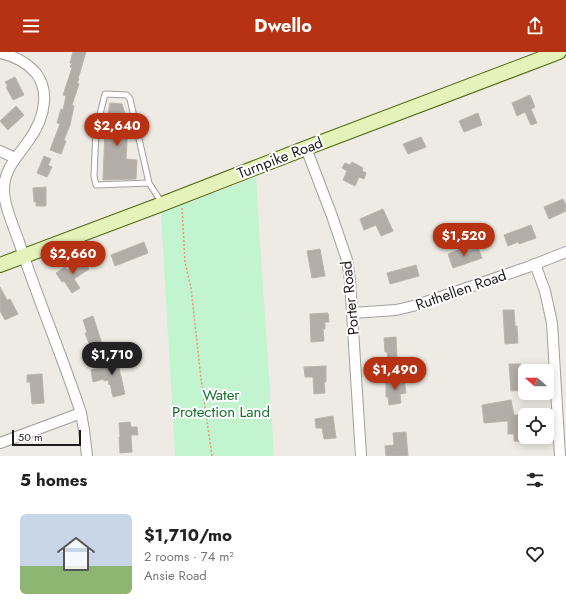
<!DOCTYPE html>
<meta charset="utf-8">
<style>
body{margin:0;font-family:Jost,sans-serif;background:#f2f2f2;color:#222;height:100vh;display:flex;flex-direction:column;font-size:15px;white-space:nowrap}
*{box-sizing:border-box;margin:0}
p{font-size:13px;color:#767676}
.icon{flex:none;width:22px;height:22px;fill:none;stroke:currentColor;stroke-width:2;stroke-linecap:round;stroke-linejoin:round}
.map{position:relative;height:404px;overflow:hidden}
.sheet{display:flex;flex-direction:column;background:#fff;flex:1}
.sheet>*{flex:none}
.needle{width:26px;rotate:291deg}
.buttons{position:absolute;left:518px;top:312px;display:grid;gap:8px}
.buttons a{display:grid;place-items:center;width:36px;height:36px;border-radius:6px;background:#fff;box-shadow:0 2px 10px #0003;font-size:20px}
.scale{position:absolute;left:12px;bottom:10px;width:69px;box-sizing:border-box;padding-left:4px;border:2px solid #1c1c1c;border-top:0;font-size:11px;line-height:14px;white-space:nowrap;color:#1c1c1c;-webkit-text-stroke:3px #fff;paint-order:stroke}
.price{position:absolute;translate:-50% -34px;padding:0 9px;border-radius:14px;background:#b73212;color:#fff;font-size:13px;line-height:26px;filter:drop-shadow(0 1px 2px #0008)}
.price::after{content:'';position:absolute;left:50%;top:24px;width:12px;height:9px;margin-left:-6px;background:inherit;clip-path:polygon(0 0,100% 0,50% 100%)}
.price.current{background:#222;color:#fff}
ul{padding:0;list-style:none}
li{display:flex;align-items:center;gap:12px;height:100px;padding:0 20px}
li+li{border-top:1px solid #e0e0e0}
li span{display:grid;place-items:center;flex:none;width:112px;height:80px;border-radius:6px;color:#555}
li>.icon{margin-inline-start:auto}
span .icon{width:48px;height:48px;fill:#fffc;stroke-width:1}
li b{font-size:17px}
h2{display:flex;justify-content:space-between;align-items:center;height:48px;padding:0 20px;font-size:17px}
header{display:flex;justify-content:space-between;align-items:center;height:52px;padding:0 20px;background:#b73212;color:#fff;font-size:18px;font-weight:700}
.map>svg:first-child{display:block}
</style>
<header><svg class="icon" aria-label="menu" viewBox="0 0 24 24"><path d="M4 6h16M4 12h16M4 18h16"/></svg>Dwello<svg class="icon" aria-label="share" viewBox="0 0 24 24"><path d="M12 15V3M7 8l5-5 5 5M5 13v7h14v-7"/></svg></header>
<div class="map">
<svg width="566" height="404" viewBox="0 0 566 404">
<rect width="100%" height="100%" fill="#edebe3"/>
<path fill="#c3f4d0" d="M256 125 274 404H175L161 161Z"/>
<g fill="#b2ada6" stroke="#bdb5a7">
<path d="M73 0H86L78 27H79L77 31 79 32 72 53 74 54 70 73 64 88 66 89 61 102 50 98 60 72 57 71 61 57 63 58 66 44 63 43 72 16 70 15 72 11H70Z"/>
<path d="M15 25 24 43 13 48 6 35 8 34 5 30Z"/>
<path d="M530 43 535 55 531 57 537 71 531 73 525 60 517 64 512 51Z"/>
<path d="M110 51 122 52 128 71 126 107 137 108 136 127 103 128 105 76Z"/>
<path d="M16 54 24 63 8 78 0 69Z"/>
<path d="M478 61 482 73 464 80 459 69Z"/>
<path d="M421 85 426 95 408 102 403 92Z"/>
<path d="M44 104 51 107 48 113 52 115 47 125 37 121Z"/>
<path d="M352 110 363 116 362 119 366 121 364 127 359 125 355 134 343 128 347 119 342 116 345 111 350 113Z"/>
<path d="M46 135V154H36V150H34L33 136Z"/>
<path d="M563 147 566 153V159L549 167 544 155Z"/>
<path d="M383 157 393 179 381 184 376 173 364 178 360 167Z"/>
<path d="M531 173 536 186 519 192 518 190 508 194 504 183Z"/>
<path d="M144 190 148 201 115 214 111 203Z"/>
<path d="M466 195 467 199 478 195 482 206 453 216 448 202Z"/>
<path d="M320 197 325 224 312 226 307 199Z"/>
<path d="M83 208 89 217 74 227 80 236 72 241 64 229 62 230 56 221 65 215 67 218Z"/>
<path d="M416 213 419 224 390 232 387 221Z"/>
<path d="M0 235 7 248 10 247 18 262 5 268 0 259Z"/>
<path d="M503 258H514L515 274H517L518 291 505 292Z"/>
<path d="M328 261 329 270H325V277H323L324 289 311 290 310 262Z"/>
<path d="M93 264 102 292 91 296 85 281 87 280 83 268Z"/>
<path d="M396 285 397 306 388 307 387 300H385L384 286Z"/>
<path d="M124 305 126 314 119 316 125 342 113 345 110 332 109 333 108 328 104 329V327L93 330 91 318 113 313 112 308Z"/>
<path d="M509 312H521L523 338 511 339Z"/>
<path d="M326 314V330H324L325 341 314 342 313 325H305L304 315Z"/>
<path d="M42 322 44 351 32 352 30 330H27V323Z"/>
<path d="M404 328 406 341 400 342 401 351 389 353 388 345H386V329Z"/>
<path d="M511 348 514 363H525V390L514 389V382H508V369L484 371 482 353Z"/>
<path d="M333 364 336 386 324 387 322 376H316L315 367Z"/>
<path d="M130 370 131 375H137L138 383H131L132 400 120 401 119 385H120L119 371Z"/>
<path d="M406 380 408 404H386L385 394 394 393 393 381Z"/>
</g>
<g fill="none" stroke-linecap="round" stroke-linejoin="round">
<g stroke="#a0a0a0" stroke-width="7">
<path id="lane" d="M149 131 96 133 94 124 96 78 105 42 127 43 130 47 149 131 162 151"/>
</g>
<g stroke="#a0a0a0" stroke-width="12">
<g id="street">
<path d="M0 1C15 4 26 10 36 21 42 29 45 39 44 50 43 65 36 79 27 91 17 105 5 117 4 135 3 152 14 175 19 190 38 248 62 303 81 361L84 378 87 404"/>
<path d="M306 96 332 164 347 208 350 228 352 261 361 404"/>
<path d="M0 99 15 106"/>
<path d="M535 212 545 239 552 271 560 404"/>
<path d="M352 261 396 258 417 253 528 215 566 200"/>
<path d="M0 391 81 361"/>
</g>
</g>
<g stroke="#4d680f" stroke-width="16">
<path id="secondary" d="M0 213 162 152 306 96 559 0"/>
</g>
<path stroke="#ec9875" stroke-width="1.5" stroke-dasharray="2 2" stroke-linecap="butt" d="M182 156 185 210 191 236 201 327 212 404"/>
<use href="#lane" stroke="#fff" stroke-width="5"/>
<use href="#street" stroke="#fff" stroke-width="10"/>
<use href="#secondary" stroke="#e5f3bb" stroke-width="14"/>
</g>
<g text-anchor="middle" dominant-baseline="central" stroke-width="4" stroke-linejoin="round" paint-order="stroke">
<g font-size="15" fill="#1c1c1c" stroke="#fff">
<text transform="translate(280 106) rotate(-21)">Turnpike Road</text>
<text transform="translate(461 238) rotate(-19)">Ruthellen Road</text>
<text transform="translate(350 246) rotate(-96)">Porter Road</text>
</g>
<g font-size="15" fill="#15702e" stroke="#fff">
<text x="221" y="343">Water<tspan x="221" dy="17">Protection Land</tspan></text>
</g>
</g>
</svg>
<div class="buttons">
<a><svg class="needle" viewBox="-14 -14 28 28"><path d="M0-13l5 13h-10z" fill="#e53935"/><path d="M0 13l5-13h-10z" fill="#767676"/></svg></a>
<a><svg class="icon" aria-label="locate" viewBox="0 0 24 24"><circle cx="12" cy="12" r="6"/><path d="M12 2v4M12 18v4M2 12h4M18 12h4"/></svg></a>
</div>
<div class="scale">50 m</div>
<b class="price" style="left:117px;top:95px">$2,640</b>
<b class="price" style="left:464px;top:205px">$1,520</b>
<b class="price" style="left:73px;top:223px">$2,660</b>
<b class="price current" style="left:112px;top:324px">$1,710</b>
<b class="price" style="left:395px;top:339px">$1,490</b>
</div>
<section class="sheet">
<h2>5 homes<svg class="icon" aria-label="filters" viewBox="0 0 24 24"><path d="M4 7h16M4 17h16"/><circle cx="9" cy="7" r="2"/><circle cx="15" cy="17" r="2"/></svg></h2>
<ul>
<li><span style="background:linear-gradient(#c9d6e8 65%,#8fb573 0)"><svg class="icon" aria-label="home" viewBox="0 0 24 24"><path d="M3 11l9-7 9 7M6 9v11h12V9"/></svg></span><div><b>$1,710/mo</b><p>2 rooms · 74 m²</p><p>Ansie Road</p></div><svg class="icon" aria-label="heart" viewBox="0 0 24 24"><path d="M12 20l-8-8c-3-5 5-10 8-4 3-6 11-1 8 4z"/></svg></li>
</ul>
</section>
